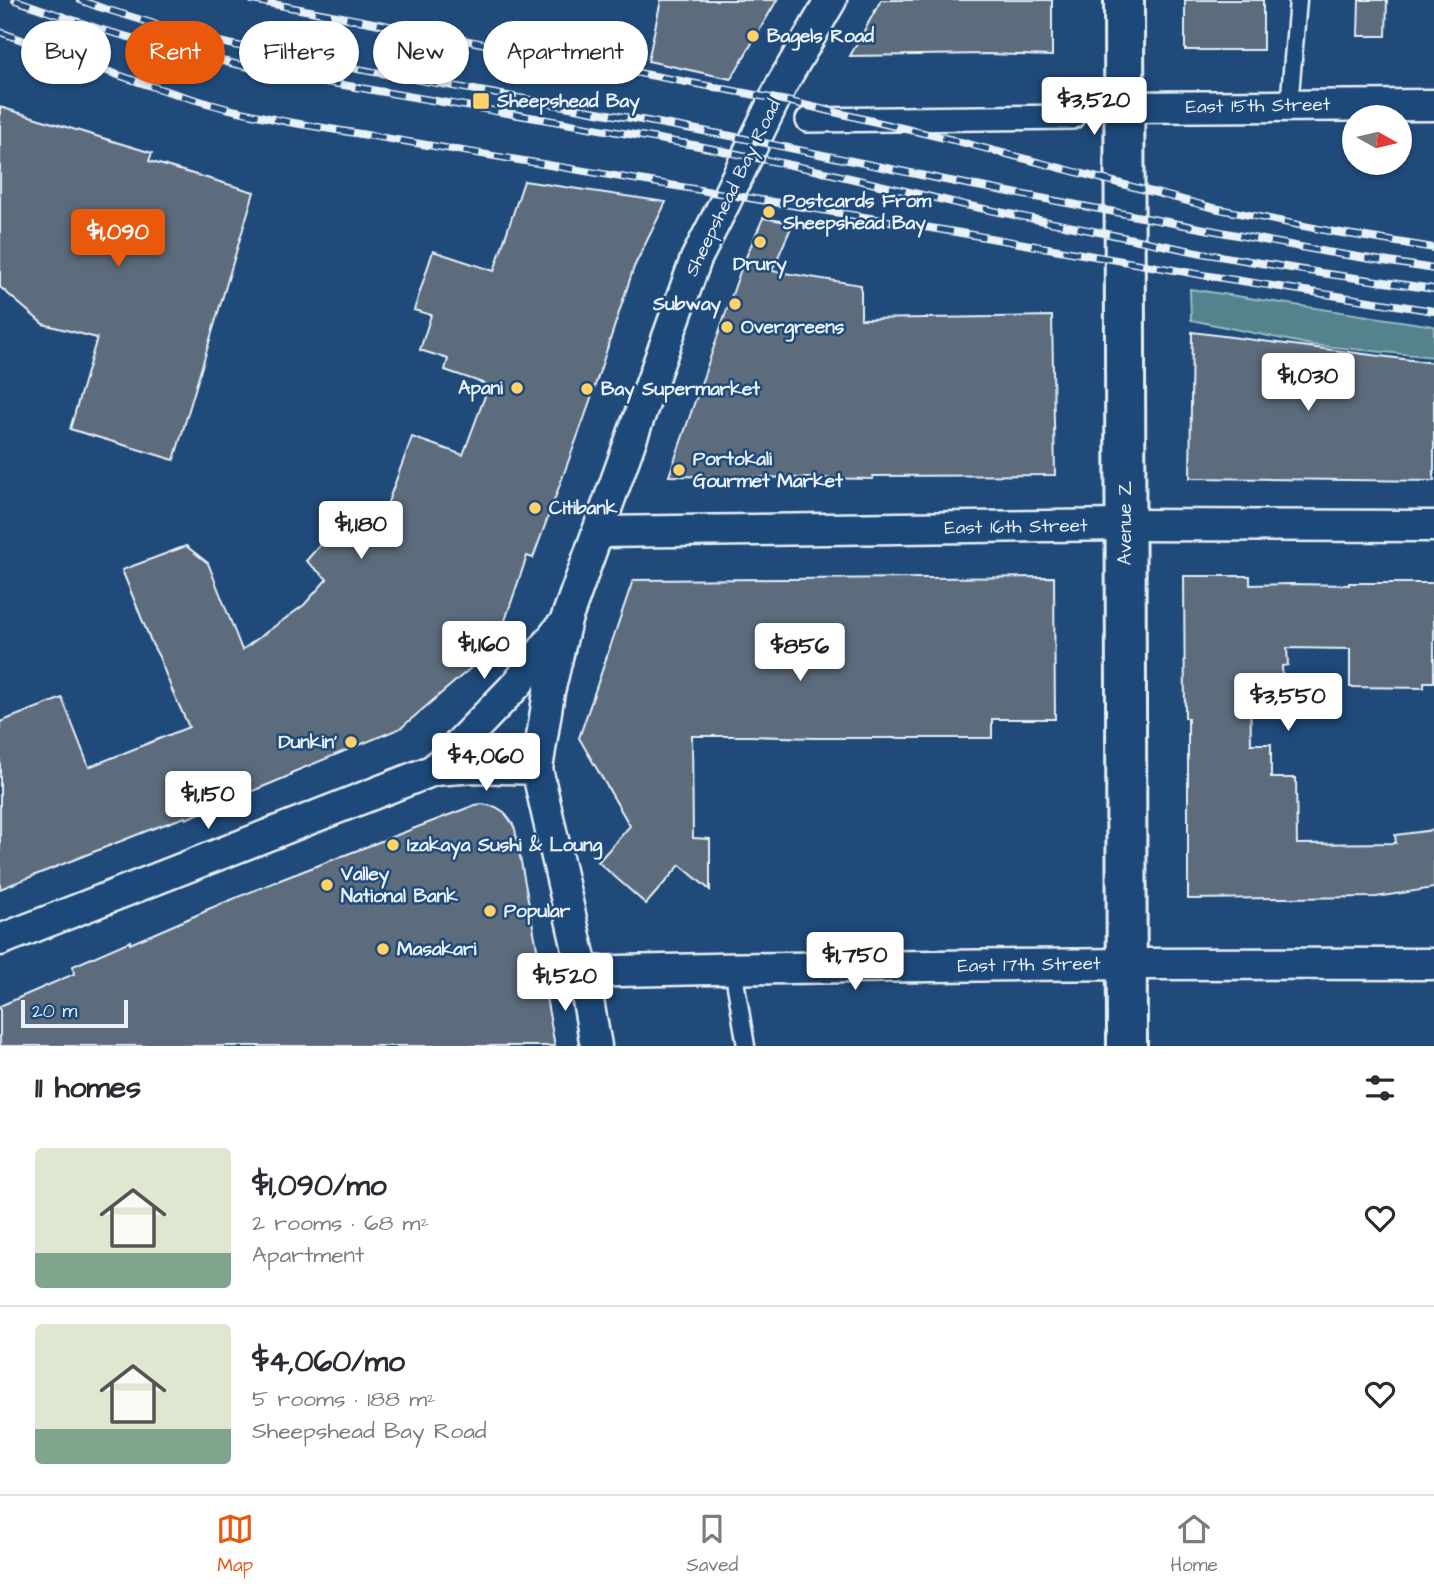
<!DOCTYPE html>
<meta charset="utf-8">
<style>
body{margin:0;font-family:"Architects Daughter",sans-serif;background:#f7f7f7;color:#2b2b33;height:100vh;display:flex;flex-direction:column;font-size:26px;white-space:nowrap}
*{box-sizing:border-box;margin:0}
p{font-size:23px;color:#7c7c81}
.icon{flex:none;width:38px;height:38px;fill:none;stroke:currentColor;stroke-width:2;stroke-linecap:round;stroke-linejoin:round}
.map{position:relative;height:1046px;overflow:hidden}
.side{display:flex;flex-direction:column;background:#fff;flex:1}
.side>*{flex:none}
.top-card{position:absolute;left:21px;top:21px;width:700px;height:63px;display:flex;gap:14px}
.needle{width:46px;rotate:98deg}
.controls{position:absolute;left:1342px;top:105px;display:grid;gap:14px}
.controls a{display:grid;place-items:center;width:70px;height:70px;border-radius:50%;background:#fff;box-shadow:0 2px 5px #0004;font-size:35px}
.scale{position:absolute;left:21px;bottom:18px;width:107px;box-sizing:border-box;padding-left:7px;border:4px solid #e8f1f8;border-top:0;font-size:19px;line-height:24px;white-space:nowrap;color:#e8f1f8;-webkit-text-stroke:5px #1f4a7a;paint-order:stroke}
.price{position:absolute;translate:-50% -60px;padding:0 16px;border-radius:7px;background:#fff;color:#222;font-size:23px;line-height:46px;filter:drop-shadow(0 2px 4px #0008)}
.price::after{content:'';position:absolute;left:50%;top:42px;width:21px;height:16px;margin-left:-10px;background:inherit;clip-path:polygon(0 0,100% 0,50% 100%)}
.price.selected{background:#ea580c;color:#fff}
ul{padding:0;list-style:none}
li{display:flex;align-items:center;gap:21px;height:175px;padding:0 35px}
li+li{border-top:2px solid #e1e1e2}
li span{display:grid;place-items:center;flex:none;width:196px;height:140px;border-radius:7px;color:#555}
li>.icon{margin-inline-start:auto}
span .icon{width:84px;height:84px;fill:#fffc;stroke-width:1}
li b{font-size:30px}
h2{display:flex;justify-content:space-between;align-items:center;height:84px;padding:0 35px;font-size:30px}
.pill{padding:0 24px;border-radius:32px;background:#fff;box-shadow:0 2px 5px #0004;font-size:24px;line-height:63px}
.pill.selected{background:#ea580c;color:#fff}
.menu{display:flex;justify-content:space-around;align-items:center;height:98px;border-top:2px solid #e1e1e2;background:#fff;font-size:19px;color:#7c7c81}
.menu a{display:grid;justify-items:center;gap:4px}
.menu .selected{color:#ea580c}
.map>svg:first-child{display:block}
</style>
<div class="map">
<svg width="1434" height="1046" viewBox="0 0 1434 1046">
<rect width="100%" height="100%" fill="#1f4a7a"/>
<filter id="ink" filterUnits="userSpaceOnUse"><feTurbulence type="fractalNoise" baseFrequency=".0143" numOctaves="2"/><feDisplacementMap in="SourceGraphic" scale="14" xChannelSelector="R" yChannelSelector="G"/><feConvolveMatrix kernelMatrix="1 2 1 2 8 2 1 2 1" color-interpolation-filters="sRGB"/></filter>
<g filter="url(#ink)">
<path fill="#54838d" stroke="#9ebac2" stroke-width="2" d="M1190 289 1434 326V357L1312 345 1191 320Z"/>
<g fill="#5c6c7c" stroke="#e8f1f8" stroke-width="2">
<path d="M661 0H777L731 79 648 61Z"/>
<path d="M881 0H1052V56L988 54 850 56Z"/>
<rect x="1185" y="0" width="78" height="50"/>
<path d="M1359 0H1387L1386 36H1358Z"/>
<path d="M0 107 152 153 149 161 254 192 174 460 70 429 97 338 43 324 0 287Z"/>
<path d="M524 181 666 202 634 267 585 416 533 558 527 556 494 653 487 654 401 728 291 773V775L186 819 185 817 149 830 0 889V722L62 698 89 767 189 727 172 690 159 657 152 644 122 570 186 546 208 563 242 650 304 605 327 579 306 561 333 530 343 508 381 521 412 437 463 455 489 385 445 370 448 359 420 350 431 315 414 310 433 251 494 271Z"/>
<path d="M763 218 793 223 772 271 861 285V319L1052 316 1055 475 873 476V479L669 476 742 266Z"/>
<path d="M1192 332 1434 363V481L1190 478Z"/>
<path d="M1184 576H1250V585L1290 584 1349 585V583H1434V682H1424V688L1350 687V649L1287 648 1288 665 1282 666 1283 686H1250L1251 744H1271V778H1296L1297 844 1396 843 1395 835 1434 830V888L1376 897 1188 899V718H1185Z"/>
<path d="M1054 577 1055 719H992V738H814L750 736H692L693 838 710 839V890L680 865 646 904 598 862 630 826 579 738 633 580Z"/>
<path d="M482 804 496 807 504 812 512 823 515 829 555 1046H0V1006L74 974 73 966 130 941V944L206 911V910L280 880 475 805Z"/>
</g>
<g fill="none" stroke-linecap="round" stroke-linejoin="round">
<g stroke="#e8f1f8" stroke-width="21">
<g id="service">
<path d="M1289 106 1298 0"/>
<path d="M733 968 746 1046"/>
</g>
</g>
<g stroke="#e8f1f8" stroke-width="28">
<path id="pedestrian" d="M808 120 1072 117"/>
</g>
<g stroke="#e8f1f8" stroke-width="35">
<g id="minor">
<path d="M1124 107 1434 105"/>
<path d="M598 532 1125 525 1434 526"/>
<path d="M434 770 518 683 559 629"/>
<path d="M0 940 434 770 475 767 537 769"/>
<path d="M583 972C867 965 1150 963 1434 964"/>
<path d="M596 1046 583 972 537 769 549 692 566 620 696 259 723 206 782 84 831 0"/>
</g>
</g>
<g stroke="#e8f1f8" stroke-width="44">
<path id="tertiary" d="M1124 0 1127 1046"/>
</g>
<use href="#service" stroke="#1f4a7a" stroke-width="16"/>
<use href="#pedestrian" stroke="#1f4a7a" stroke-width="23"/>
<use href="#minor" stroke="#1f4a7a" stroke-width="30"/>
<use href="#tertiary" stroke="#1f4a7a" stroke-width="38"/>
<g stroke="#e8f1f8" stroke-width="8">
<g id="rail">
<path d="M15 0 99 29 187 53 279 74 699 146 824 172 965 205 1207 254 1321 273 1434 289"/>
<path d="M80 0 99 7 201 38 285 56 731 136 945 180 1327 252 1434 269"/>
<path d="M252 0 787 101 953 140 1214 208 1329 231 1434 248"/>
<path d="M0 32C74 59 148 88 225 108 245 113 267 117 288 122L961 233 1203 275 1434 311"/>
</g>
</g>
<use href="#rail" stroke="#1f4a7a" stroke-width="5" stroke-dasharray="16" stroke-linecap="butt"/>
</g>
</g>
<g fill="#ffd166" stroke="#1f4a7a" stroke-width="2.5">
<circle cx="753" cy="36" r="7"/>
<rect x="472" y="92" width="18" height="18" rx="3.5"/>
<circle cx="769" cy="212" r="7"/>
<circle cx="760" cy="242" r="7"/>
<circle cx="735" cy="304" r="7"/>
<circle cx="727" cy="327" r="7"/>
<circle cx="517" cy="388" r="7"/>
<circle cx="587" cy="389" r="7"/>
<circle cx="679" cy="470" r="7"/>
<circle cx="535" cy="508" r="7"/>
<circle cx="351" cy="742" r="7"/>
<circle cx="393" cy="845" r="7"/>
<circle cx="327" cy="885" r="7"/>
<circle cx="490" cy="911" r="7"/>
<circle cx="383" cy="949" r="7"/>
</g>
<g text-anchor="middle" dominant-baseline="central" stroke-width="5" stroke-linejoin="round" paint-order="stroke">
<g font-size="19" font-weight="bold" fill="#e8f1f8" stroke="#1f4a7a" text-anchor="start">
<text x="767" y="36">Bagels Road</text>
<text x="497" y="101">Sheepshead Bay</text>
<text x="783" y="201">Postcards From<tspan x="783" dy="22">Sheepshead Bay</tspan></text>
<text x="760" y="264" text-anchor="middle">Drury</text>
<text x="721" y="304" text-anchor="end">Subway</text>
<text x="741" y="327">Overgreens</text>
<text x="503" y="388" text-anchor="end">Apani</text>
<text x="601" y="389">Bay Supermarket</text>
<text x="693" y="459">Portokali<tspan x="693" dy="22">Gourmet Market</tspan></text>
<text x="549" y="508">Citibank</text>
<text x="337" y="742" text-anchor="end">Dunkin'</text>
<text x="407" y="845">Izakaya Sushi &amp; Loung</text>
<text x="341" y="874">Valley<tspan x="341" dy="22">National Bank</tspan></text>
<text x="504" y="911">Popular</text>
<text x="397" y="949">Masakari</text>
</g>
<g font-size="19" fill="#e8f1f8" stroke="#1f4a7a">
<text transform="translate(1258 106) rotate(-1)">East 15th Street</text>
<text transform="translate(733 188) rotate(-64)">Sheepshead Bay Road</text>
<text transform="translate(1125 523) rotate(-90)">Avenue Z</text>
<text transform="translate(1016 527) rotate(-1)">East 16th Street</text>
<text transform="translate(1029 965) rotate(-1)">East 17th Street</text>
</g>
</g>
</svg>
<div class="controls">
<a><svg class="needle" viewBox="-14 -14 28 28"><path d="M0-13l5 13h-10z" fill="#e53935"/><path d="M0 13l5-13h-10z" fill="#7c7c81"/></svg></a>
</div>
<div class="scale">20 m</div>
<b class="price" style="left:1094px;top:137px">$3,520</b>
<b class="price selected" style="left:118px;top:269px">$1,090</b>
<b class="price" style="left:1308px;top:413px">$1,030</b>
<b class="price" style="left:361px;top:561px">$1,180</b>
<b class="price" style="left:484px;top:681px">$1,160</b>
<b class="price" style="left:800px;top:683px">$856</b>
<b class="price" style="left:1288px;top:733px">$3,550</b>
<b class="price" style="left:486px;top:793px">$4,060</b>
<b class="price" style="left:208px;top:831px">$1,150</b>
<b class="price" style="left:855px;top:992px">$1,750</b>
<b class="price" style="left:565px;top:1013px">$1,520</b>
<div class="top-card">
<a class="pill">Buy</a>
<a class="pill selected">Rent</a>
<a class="pill">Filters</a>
<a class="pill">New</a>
<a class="pill">Apartment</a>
</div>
</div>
<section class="side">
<h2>11 homes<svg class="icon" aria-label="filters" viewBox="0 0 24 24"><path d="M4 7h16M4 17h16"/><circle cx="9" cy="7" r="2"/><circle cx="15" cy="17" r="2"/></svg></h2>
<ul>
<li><span style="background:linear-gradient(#dfe7d0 75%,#7fa58c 0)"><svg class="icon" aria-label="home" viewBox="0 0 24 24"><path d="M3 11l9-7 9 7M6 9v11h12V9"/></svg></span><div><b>$1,090/mo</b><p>2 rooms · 68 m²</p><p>Apartment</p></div><svg class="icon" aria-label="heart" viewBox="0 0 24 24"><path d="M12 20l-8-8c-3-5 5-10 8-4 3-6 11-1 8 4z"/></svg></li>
<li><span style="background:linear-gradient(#dfe7d0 75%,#7fa58c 0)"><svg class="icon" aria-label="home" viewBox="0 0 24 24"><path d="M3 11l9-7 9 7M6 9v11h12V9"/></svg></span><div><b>$4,060/mo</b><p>5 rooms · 188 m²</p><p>Sheepshead Bay Road</p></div><svg class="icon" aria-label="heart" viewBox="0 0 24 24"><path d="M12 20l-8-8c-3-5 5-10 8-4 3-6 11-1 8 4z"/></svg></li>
</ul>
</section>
<nav class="menu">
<a class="selected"><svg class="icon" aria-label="map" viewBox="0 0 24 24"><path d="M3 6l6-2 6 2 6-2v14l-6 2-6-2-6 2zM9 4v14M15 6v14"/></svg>Map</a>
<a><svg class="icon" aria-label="saved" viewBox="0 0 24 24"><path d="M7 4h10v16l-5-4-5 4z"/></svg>Saved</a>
<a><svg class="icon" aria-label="home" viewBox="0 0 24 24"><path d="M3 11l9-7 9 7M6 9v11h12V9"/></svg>Home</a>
</nav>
